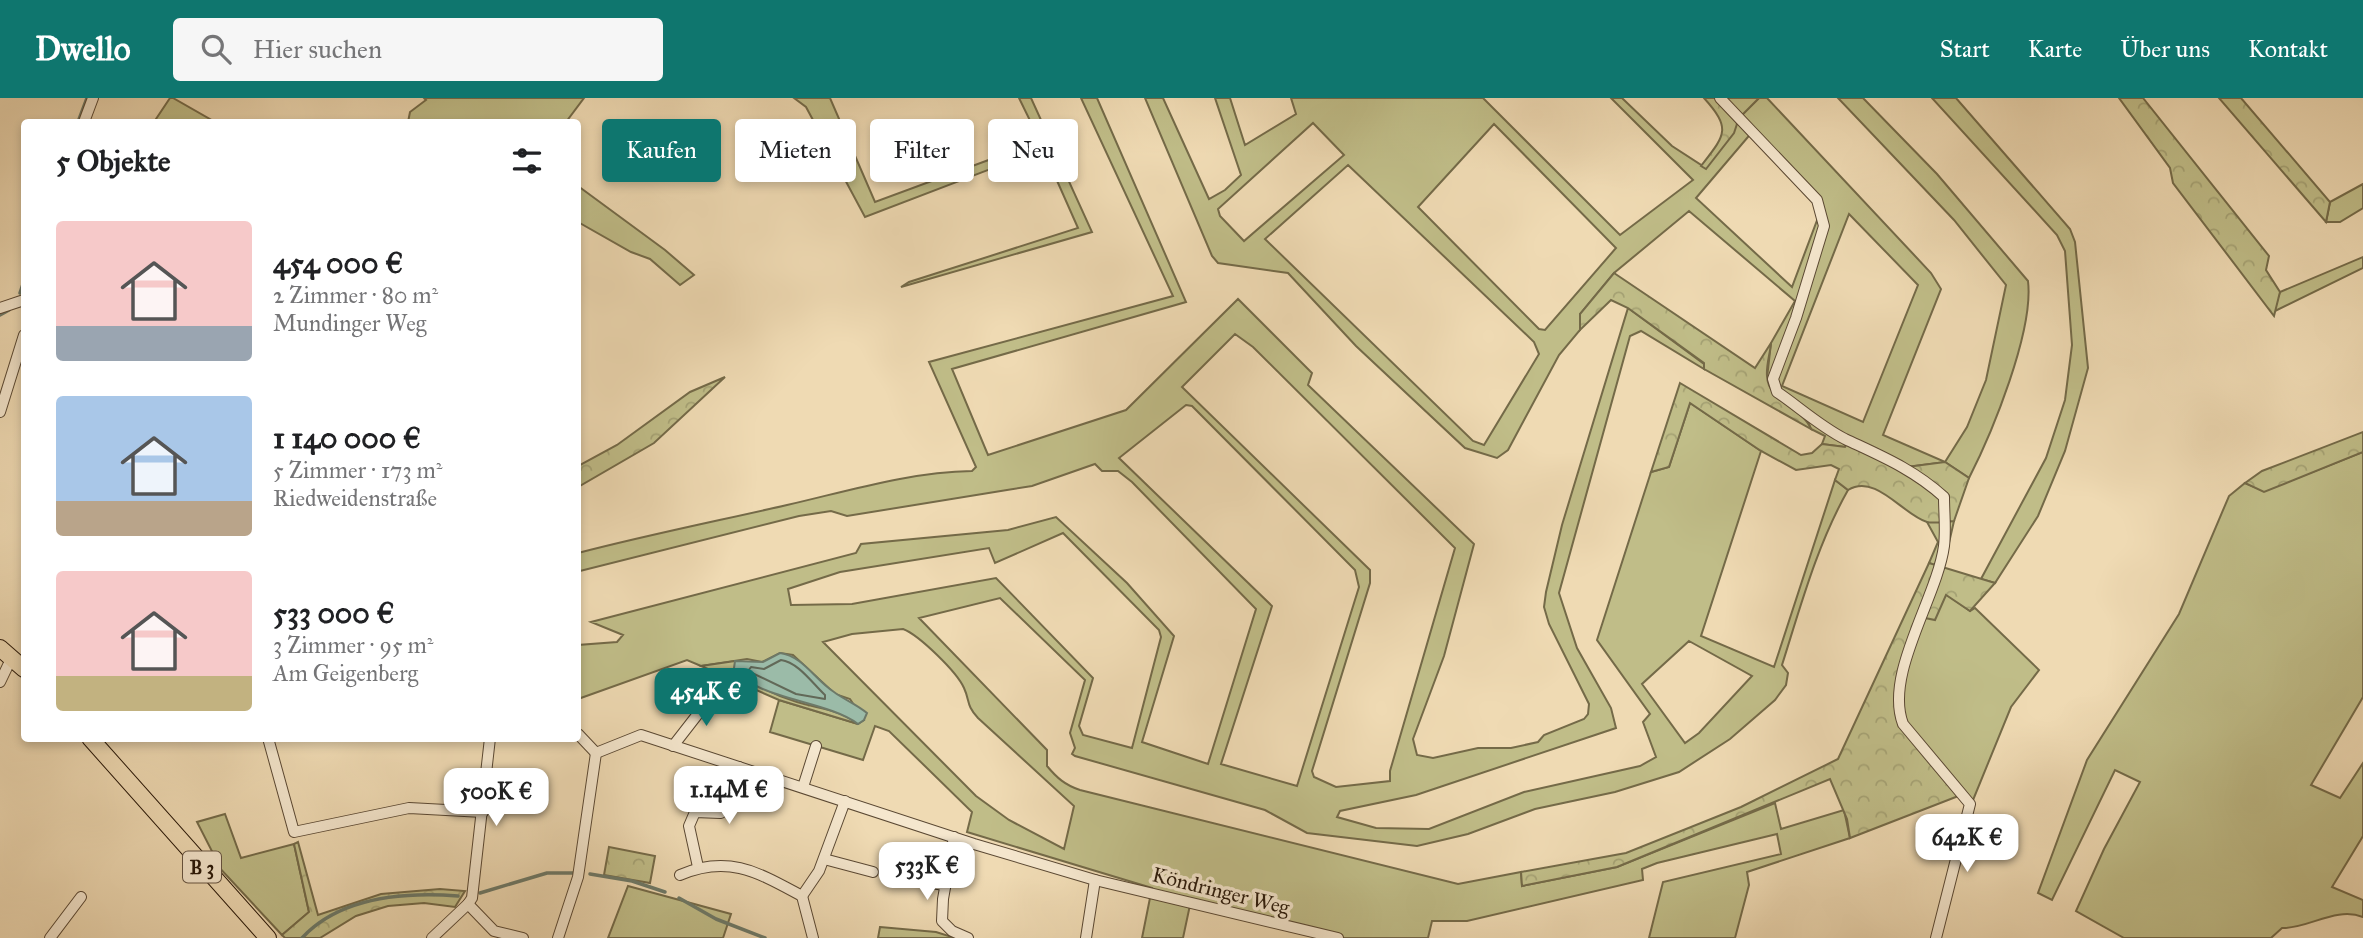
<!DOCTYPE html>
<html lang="de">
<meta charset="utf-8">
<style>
body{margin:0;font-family:"IM FELL Great Primer",serif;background:#f6f6f6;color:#202124;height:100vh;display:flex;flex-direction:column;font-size:26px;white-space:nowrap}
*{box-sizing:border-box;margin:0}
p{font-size:23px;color:#757577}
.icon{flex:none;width:38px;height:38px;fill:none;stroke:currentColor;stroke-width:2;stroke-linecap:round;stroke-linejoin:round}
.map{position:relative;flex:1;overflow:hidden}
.side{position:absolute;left:21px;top:21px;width:560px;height:623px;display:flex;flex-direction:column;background:#fff;border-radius:7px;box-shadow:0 4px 10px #0003}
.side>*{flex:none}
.top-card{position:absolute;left:602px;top:21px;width:665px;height:63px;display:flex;gap:14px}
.price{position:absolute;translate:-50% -60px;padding:0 16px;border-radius:14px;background:#fff;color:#222;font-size:23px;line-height:46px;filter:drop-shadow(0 2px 4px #0008)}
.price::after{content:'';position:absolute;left:50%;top:42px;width:21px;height:16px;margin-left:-10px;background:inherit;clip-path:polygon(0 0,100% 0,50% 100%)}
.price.selected{background:#0f766e;color:#fff}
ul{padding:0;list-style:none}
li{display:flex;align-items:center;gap:21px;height:175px;padding:0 35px}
li span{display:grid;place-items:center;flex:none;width:196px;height:140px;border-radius:7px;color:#555}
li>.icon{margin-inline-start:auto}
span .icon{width:84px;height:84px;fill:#fffc;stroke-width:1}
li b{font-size:30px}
h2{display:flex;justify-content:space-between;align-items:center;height:84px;padding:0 35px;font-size:30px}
.tag{padding:0 24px;border-radius:7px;background:#fff;box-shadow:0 4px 10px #0003;font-size:24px;line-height:63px}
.tag.selected{background:#0f766e;color:#fff}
header{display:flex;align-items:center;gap:42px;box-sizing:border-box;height:98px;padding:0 35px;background:#0f766e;color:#fff}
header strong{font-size:33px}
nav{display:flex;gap:38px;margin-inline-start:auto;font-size:24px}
.search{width:490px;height:63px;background:#f6f6f6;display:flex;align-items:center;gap:18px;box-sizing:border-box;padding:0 24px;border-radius:7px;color:#757577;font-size:26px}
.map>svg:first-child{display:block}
</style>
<header>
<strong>Dwello</strong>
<div class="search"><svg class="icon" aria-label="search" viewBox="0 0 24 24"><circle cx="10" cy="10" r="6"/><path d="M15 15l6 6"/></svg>Hier suchen</div>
<nav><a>Start</a><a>Karte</a><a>Über uns</a><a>Kontakt</a></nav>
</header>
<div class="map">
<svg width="2363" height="840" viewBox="0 0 2363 840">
<defs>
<pattern id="forest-crowns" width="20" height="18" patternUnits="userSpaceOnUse" patternTransform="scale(1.75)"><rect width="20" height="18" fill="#c0bd88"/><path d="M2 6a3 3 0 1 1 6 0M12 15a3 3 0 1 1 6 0" fill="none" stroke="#a5a274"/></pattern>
</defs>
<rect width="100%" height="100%" fill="#efdab3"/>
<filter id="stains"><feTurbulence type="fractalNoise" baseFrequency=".00286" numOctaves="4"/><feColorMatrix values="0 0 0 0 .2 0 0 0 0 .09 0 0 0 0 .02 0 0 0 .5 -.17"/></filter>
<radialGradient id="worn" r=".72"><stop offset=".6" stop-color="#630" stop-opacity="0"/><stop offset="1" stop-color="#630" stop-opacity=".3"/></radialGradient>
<g fill="#c0bd88" stroke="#746a48" stroke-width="2" fill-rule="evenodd">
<path d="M170 0H173L215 24H154Z"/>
<path d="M424 0H584L566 24H408L410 14 426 2Z"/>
<path d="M794 0H830L875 104 1040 43 1019 0H1031L1092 134 901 189 909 184 1078 130 1043 51 865 119 806 9Z"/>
<path d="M1081 0H1097L1186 204 952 271 988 357 1126 312 1238 201 1312 275 1308 287 1474 446 1444 558 1413 641 1417 657 1433 660 1478 650H1511L1538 644 1544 637 1584 621 1588 616 1589 606 1549 526 1544 509 1546 494 1562 427 1628 210 1704 266V271L1641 233 1630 238 1559 495 1577 550 1611 610 1616 630 1416 697 1340 713 1337 719 1376 730 1429 731 1524 694 1640 668 1656 659 1643 624 1650 616 1597 542 1651 374 1669 369 1690 305 1761 353 1701 538 1774 569 1835 382 1848 392C1817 447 1801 507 1782 567L1788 575 1786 587 1775 602 1730 641 1679 674 1615 694 1535 711 1468 736 1417 748 1307 735 1265 712 1075 658 1072 656 1075 650 1070 635 1085 582 1000 500 919 520 1047 652V668C1057 680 1065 687 1080 692L1458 786 1521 774 1522 788 1617 769 1775 705 1781 731 1844 712 1850 740 1747 774 1749 787 1735 840H1649L1663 784 1781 756 1777 736 1657 765 1642 771 1643 782 1467 823H1432L1428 840H1338L1190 807 1183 840H1142L1152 790 967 734 972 714 889 633 875 628 863 662 770 634 779 602 858 626 864 622 850 601 835 596 793 557 780 555 762 564 747 561 701 568 687 562 578 601V547L617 544 623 537 591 524 856 455 861 446 1008 432 1056 419 1127 485 1174 538 1142 644 1208 666 1256 511 1132 384 1118 373H1102L1095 366 1032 388 1007 392 847 418 831 413 799 418 580 473 578 455C647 437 717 423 787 407 848 393 909 374 972 373L976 369 929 264 1173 198ZM1235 236 1253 249 1455 450 1390 673V683L1336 689 1314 679 1312 673 1370 485V472L1182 289ZM1186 307 1192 308 1355 472 1359 489 1297 688 1221 666 1272 508 1119 360ZM1063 435 1159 532 1161 539 1132 650 1083 637 1079 628 1093 580 996 480 852 506 791 507 788 491 840 474 989 450 995 465ZM903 531C919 537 957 574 964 590 970 603 966 607 978 620L1074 708 1064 751 1009 722 976 698 823 544 852 536ZM1689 543 1752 578 1699 635 1685 645 1642 586Z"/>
<path d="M1145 0H1163L1209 101 1225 92 1241 77 1215 0H1230L1245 47 1296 16 1291 0H1483L1620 137 1693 82 1611 0H1622L1672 48 1706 70 1739 20 1759 0H1767L1931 175 1941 191 1883 337 1945 364 1967 329 1986 282 2006 187 1954 122 1838 0H1863L1937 76 2028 183C2034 233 1992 335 1969 380L1945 364 1899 370 1847 345 1845 349 1822 346 1825 338 1811 331 1807 321 1772 295 1767 280 1771 245 1795 203 1689 113 1614 175 1580 216V232L1559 257 1508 352 1497 360 1465 350 1356 248 1288 175 1218 165 1212 158ZM1313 25 1344 57 1244 143 1220 118 1218 111ZM1494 26 1616 150 1545 232 1539 231 1418 109ZM1753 33 1820 101 1819 117 1792 189 1696 100ZM1348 67 1534 244 1539 256 1484 347 1473 343 1265 141ZM1849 116 1918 187 1863 324 1782 288Z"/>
<path d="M1932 0H1956L2070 131 2075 144 2088 270 2065 353 2038 418 1995 485 1981 481 2046 360 2065 302 2072 247 2065 153 2057 137Z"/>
<path d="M2363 86V110L2340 124H2326L2330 104Z"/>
<path d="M578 88 665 152 694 177 680 187 650 161 631 154 578 124Z"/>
<path d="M2363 159V170L2273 214 2280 194Z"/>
<path d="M2363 354V599L2311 687 2340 700 2363 665V738L2332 789 2363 802V819C2336 808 2308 831 2282 830L2271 840H2124L2076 813 2104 751 2140 684 2115 672 2052 802 2038 795 2087 662 2179 516 2229 398 2245 385 2264 393Z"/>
<path d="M1954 423 1943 471 1929 465 1938 444 1927 424Z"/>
<path d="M1946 496 1970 513 1975 510 2039 572 2011 609 1971 707 1903 626 1900 579 1920 519Z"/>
<path d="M225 716 241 760 294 746 309 814 282 837 215 765 217 763 197 724Z"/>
<path d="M628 788 731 816 723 840H608Z"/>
</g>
<g fill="url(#forest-crowns)" stroke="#746a48" stroke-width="2">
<path d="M1704 0H1759L1739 20 1734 35 1706 71 1701 68C1725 37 1732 31 1704 0Z"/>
<path d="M2119 0H2143L2269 158 2266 172 2280 194 2274 218 2173 85 2170 70Z"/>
<path d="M2219 0H2241L2330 104 2326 124Z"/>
<path d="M1614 175 1755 270 1771 245C1770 256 1766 268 1767 278 1768 304 1802 309 1811 331L1704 271V265L1628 210 1611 202 1580 232V216Z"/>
<path d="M725 279 654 345 578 389V368L617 347 690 294Z"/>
<path d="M1680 285 1801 357 1812 355 1822 346 1845 349 1847 345 1899 370 1945 364 1969 380 1954 423C1947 423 1934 426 1927 424 1903 417 1876 375 1848 392L1835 382 1839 371 1831 367 1796 372 1761 353 1690 305 1669 369 1651 374Z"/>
<path d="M2363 334V354L2264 394 2245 385 2262 373Z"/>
<path d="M1929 465 1995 485 1970 513 1946 497 1935 522 1920 519 1896 611 1961 697 1850 740 1847 721 1830 681 1617 769 1522 788 1521 774 1626 755 1741 709 1838 661Z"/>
<path d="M735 563 738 576C755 587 777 598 797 604 819 611 839 611 858 626L779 602 701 568Z"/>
<path d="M298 744 318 817 381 796 440 791 465 793 455 809 424 805 388 808 356 818 320 840H285L282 837 309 814 294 746Z"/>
<path d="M609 749 655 758 650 785 604 777Z"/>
<path d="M880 829 936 834 955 840H878Z"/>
</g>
<path fill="#9bbba8" stroke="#6d7968" stroke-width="2" d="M780 555C803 558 815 582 834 594 845 602 856 606 867 615L864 622 858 626C827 602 755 602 734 570L735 563 763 564Z"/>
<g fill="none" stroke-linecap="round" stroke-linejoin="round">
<path stroke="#626958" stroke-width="2" d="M781 562C798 564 813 586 825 597V601L796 596 748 573 751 569 764 571Z"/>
<g stroke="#6d7968" stroke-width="3.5">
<path d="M78 24 87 0"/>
<path d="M20 195 24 183"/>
<path d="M0 217 9 212"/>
<path d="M590 776 632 783 665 794"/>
<path d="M480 795 547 775H573"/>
<path d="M679 800 716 821 765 840"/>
<path d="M302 840C341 798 405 794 458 798"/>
</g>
<g stroke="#5a4833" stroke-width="12">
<g id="minor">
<path d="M1720 0 1817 102 1824 128 1796 220 1773 281 1777 294C1799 309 1821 329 1845 341 1881 358 1913 371 1944 399 1944 415 1946 432 1944 448 1937 500 1884 576 1903 626L1970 706 1936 840"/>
<path d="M84 24 93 0"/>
<path d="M0 210 24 202"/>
<path d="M0 314 24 237"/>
<path d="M0 584 12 559"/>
<path d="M578 636 596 655 641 637 974 746 1095 782 1338 840"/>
<path d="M268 640 294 734 409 710 483 714"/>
<path d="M673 648 715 594"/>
<path d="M803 689 816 648"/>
<path d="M954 739 943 801 942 823 952 833 968 840"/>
<path d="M824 761 873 774"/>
<path d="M698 769 689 728 695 714 721 715 726 709 739 669"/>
<path d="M680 777C729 756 759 775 802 798L819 773 845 703"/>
<path d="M905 782 946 787"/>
<path d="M802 798 813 840"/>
<path d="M468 806 472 800 490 640"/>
<path d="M50 840 81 799"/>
<path d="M432 840 468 806 494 833 523 840"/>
<path d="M558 840 578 779 596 655"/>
<path d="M1086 840 1095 782"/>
</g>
</g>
<g stroke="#281708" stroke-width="18">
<g id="primary">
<path d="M0 550 24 571"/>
<path d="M90 640 268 840"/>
</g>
</g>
<use href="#minor" stroke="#f5e7ce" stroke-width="10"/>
<use href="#primary" stroke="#efdab3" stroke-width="16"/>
</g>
<g text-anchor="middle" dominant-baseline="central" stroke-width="7" stroke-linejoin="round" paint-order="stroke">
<rect fill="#f5e7ce" stroke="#665543" stroke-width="2" x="183" y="753.5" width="38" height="31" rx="5"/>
<g font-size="19" font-weight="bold" fill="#281708">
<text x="202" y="769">B 3</text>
</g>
<g font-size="21" fill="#281708" stroke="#f5e7ce">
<text transform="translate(1221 793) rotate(14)">Köndringer Weg</text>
</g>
</g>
<rect width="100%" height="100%" filter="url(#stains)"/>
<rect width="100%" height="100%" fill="url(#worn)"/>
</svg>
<b class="price selected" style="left:706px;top:630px">454K €</b>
<b class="price" style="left:729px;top:728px">1.14M €</b>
<b class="price" style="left:496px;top:730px">500K €</b>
<b class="price" style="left:1967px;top:776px">642K €</b>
<b class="price" style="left:927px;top:804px">533K €</b>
<div class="top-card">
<a class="tag selected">Kaufen</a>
<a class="tag">Mieten</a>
<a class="tag">Filter</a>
<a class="tag">Neu</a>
</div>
<section class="side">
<h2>5 Objekte<svg class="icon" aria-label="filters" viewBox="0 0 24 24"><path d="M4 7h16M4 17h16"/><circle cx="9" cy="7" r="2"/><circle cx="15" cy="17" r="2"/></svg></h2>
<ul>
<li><span style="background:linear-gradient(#f6c9c9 75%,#9aa5b1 0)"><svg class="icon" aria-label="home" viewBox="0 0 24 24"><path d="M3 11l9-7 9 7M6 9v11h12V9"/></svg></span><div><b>454 000 €</b><p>2 Zimmer · 80 m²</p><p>Mundinger Weg</p></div></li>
<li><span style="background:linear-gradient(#a9c7e8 75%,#b9a48a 0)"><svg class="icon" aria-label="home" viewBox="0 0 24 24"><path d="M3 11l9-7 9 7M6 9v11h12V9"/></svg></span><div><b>1 140 000 €</b><p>5 Zimmer · 173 m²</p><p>Riedweidenstraße</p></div></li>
<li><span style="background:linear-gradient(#f6c9c9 75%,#c2b280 0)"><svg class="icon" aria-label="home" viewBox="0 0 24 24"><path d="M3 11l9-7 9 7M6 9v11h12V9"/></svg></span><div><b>533 000 €</b><p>3 Zimmer · 95 m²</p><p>Am Geigenberg</p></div></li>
</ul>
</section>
</div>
